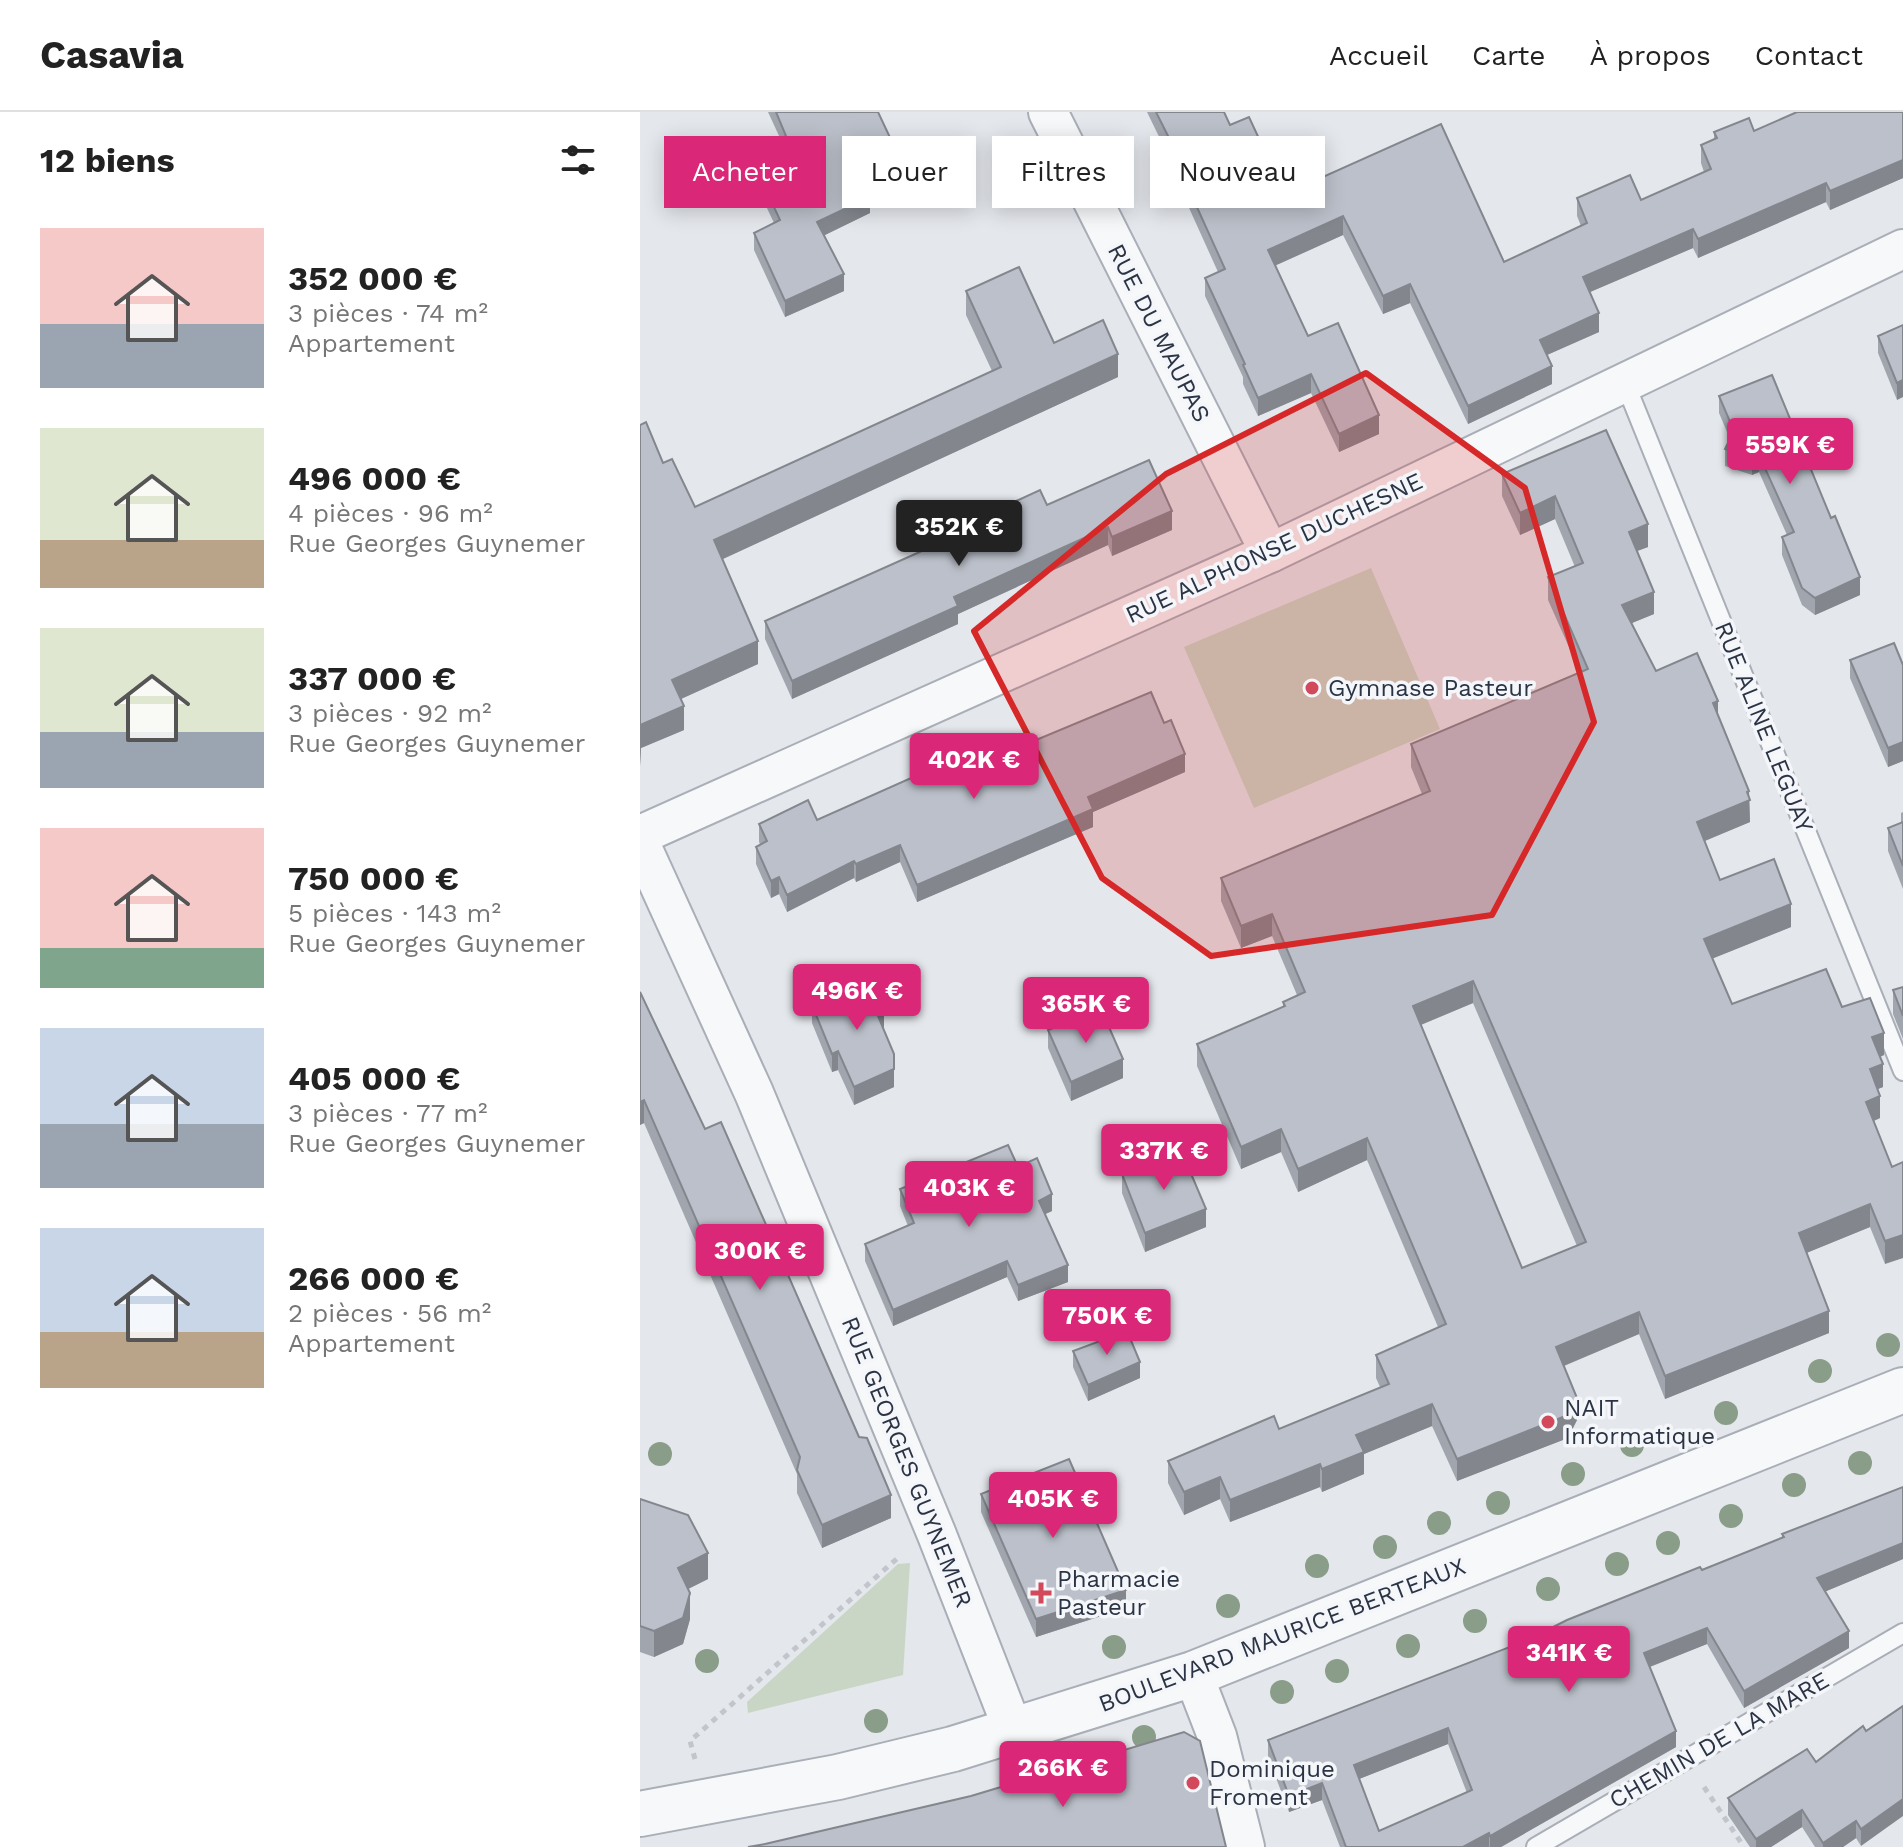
<!DOCTYPE html>
<html lang="fr">
<meta charset="utf-8">
<style>
body{margin:0;font-family:"Work Sans",sans-serif;background:#f6f6f6;color:#222;height:100vh;display:flex;flex-direction:column;font-size:30px;white-space:nowrap}
*{box-sizing:border-box;margin:0}
p{font-size:26px;color:#767676}
.icon{flex:none;width:44px;height:44px;fill:none;stroke:currentColor;stroke-width:2;stroke-linecap:round;stroke-linejoin:round}
.map{position:relative;flex:1;overflow:hidden}
.side{display:flex;flex-direction:column;background:#fff;width:640px}
.side>*{flex:none}
.banner{position:absolute;left:24px;top:24px;width:760px;height:72px;display:flex;gap:16px}
.price{position:absolute;translate:-50% -68px;padding:0 18px;border-radius:8px;background:#db2777;color:#fff;font-size:26px;line-height:52px;filter:drop-shadow(0 2px 4px #0008)}
.price::after{content:'';position:absolute;left:50%;top:48px;width:24px;height:18px;margin-left:-12px;background:inherit;clip-path:polygon(0 0,100% 0,50% 100%)}
.price.current{background:#222;color:#fff}
ul{padding:0;list-style:none}
li{display:flex;align-items:center;gap:24px;height:200px;padding:0 40px}
li span{display:grid;place-items:center;flex:none;width:224px;height:160px;border-radius:0px;color:#555}
li>.icon{margin-inline-start:auto}
span .icon{width:96px;height:96px;fill:#fffc;stroke-width:1}
li b{font-size:34px}
h2{display:flex;justify-content:space-between;align-items:center;height:96px;padding:0 40px;font-size:34px}
.chip{padding:0 28px;border-radius:0px;background:#fff;box-shadow:0 4px 20px #0003;font-size:28px;line-height:72px}
.chip.current{background:#db2777;color:#fff}
header{display:flex;align-items:center;gap:48px;box-sizing:border-box;height:112px;padding:0 40px;background:#fff;border-bottom:2px solid #e0e0e0}
header strong{font-size:38px}
nav{display:flex;gap:44px;margin-inline-start:auto;font-size:28px}
main{display:flex;flex:1;min-height:0}
.map>svg:first-child{display:block}
</style>
<header>
<strong>Casavia</strong>
<nav><a>Accueil</a><a>Carte</a><a>À propos</a><a>Contact</a></nav>
</header>
<main>
<section class="side">
<h2>12 biens<svg class="icon" aria-label="filters" viewBox="0 0 24 24"><path d="M4 7h16M4 17h16"/><circle cx="9" cy="7" r="2"/><circle cx="15" cy="17" r="2"/></svg></h2>
<ul>
<li><span style="background:linear-gradient(#f6c9c9 60%,#9aa5b1 0)"><svg class="icon" aria-label="home" viewBox="0 0 24 24"><path d="M3 11l9-7 9 7M6 9v11h12V9"/></svg></span><div><b>352 000 €</b><p>3 pièces · 74 m²</p><p>Appartement</p></div></li>
<li><span style="background:linear-gradient(#dfe7d0 70%,#b9a48a 0)"><svg class="icon" aria-label="home" viewBox="0 0 24 24"><path d="M3 11l9-7 9 7M6 9v11h12V9"/></svg></span><div><b>496 000 €</b><p>4 pièces · 96 m²</p><p>Rue Georges Guynemer</p></div></li>
<li><span style="background:linear-gradient(#dfe7d0 65%,#9aa5b1 0)"><svg class="icon" aria-label="home" viewBox="0 0 24 24"><path d="M3 11l9-7 9 7M6 9v11h12V9"/></svg></span><div><b>337 000 €</b><p>3 pièces · 92 m²</p><p>Rue Georges Guynemer</p></div></li>
<li><span style="background:linear-gradient(#f6c9c9 75%,#7fa58c 0)"><svg class="icon" aria-label="home" viewBox="0 0 24 24"><path d="M3 11l9-7 9 7M6 9v11h12V9"/></svg></span><div><b>750 000 €</b><p>5 pièces · 143 m²</p><p>Rue Georges Guynemer</p></div></li>
<li><span style="background:linear-gradient(#c9d6e8 60%,#9aa5b1 0)"><svg class="icon" aria-label="home" viewBox="0 0 24 24"><path d="M3 11l9-7 9 7M6 9v11h12V9"/></svg></span><div><b>405 000 €</b><p>3 pièces · 77 m²</p><p>Rue Georges Guynemer</p></div></li>
<li><span style="background:linear-gradient(#c9d6e8 65%,#b9a48a 0)"><svg class="icon" aria-label="home" viewBox="0 0 24 24"><path d="M3 11l9-7 9 7M6 9v11h12V9"/></svg></span><div><b>266 000 €</b><p>2 pièces · 56 m²</p><p>Appartement</p></div></li>
</ul>
</section>
<div class="map">
<svg width="1263" height="1735" viewBox="0 0 1263 1735">
<rect width="100%" height="100%" fill="#e4e7ec"/>
<g fill="#c9d6c5">
<path d="M731 456 800 617 614 696 544 535Z"/>
<path d="M270 1451 263 1563 108 1601 107 1590 258 1452Z"/>
</g>
<g fill="none" stroke-linecap="round" stroke-linejoin="round">
<g stroke="#a9aeb7" stroke-width="22">
<g id="service">
<path d="M985 271 1263 959"/>
<path d="M896 1735 1263 1521"/>
</g>
</g>
<g stroke="#a9aeb7" stroke-width="42">
<g id="minor">
<path d="M408 0 630 441"/>
<path d="M0 723 630 441 1263 137"/>
<path d="M0 731 114 981 297 1423 374 1620"/>
<path d="M553 1562 577 1624 605 1735"/>
</g>
</g>
<g stroke="#a9aeb7" stroke-width="48">
<path id="tertiary" d="M0 1702 198 1665 313 1637 553 1562 1263 1278"/>
</g>
<g stroke="#c2c5cb" stroke-width="5" stroke-dasharray="6 6" stroke-linecap="butt">
<path d="M55 1647 50 1629 260 1444"/>
<path d="M1064 1675 1104 1735"/>
</g>
<use href="#service" stroke="#f7f8fa" stroke-width="18"/>
<use href="#minor" stroke="#f7f8fa" stroke-width="38"/>
<use href="#tertiary" stroke="#f7f8fa" stroke-width="44"/>
</g>
<g fill="#899d89">
<circle cx="1248" cy="1233" r="12"/>
<circle cx="1180" cy="1259" r="12"/>
<circle cx="1086" cy="1301" r="12"/>
<circle cx="992" cy="1333" r="12"/>
<circle cx="20" cy="1342" r="12"/>
<circle cx="1220" cy="1351" r="12"/>
<circle cx="933" cy="1362" r="12"/>
<circle cx="1154" cy="1373" r="12"/>
<circle cx="858" cy="1391" r="12"/>
<circle cx="1091" cy="1404" r="12"/>
<circle cx="799" cy="1411" r="12"/>
<circle cx="1028" cy="1431" r="12"/>
<circle cx="745" cy="1435" r="12"/>
<circle cx="977" cy="1452" r="12"/>
<circle cx="677" cy="1454" r="12"/>
<circle cx="908" cy="1477" r="12"/>
<circle cx="588" cy="1494" r="12"/>
<circle cx="835" cy="1509" r="12"/>
<circle cx="768" cy="1534" r="12"/>
<circle cx="474" cy="1535" r="12"/>
<circle cx="67" cy="1549" r="12"/>
<circle cx="697" cy="1559" r="12"/>
<circle cx="642" cy="1580" r="12"/>
<circle cx="236" cy="1609" r="12"/>
<circle cx="504" cy="1625" r="12"/>
<circle cx="374" cy="1668" r="12"/>
</g>
<g fill="#a1a5ae" fill-rule="evenodd">
<path d="M128 0H238L262 68 230 83V101L184 123 204 179 145 205 114 138V121L134 111 109 58V41L140 26Z"/>
<path d="M507 0H584L590 13 627 44 654 78 864 150 941 114 937 104V86L1001 88 1064 60 1061 51V33L1074 27V20L1114 19 1263 0V66L1190 98 1186 90 1058 146 1053 136 950 180 959 220 907 243 912 272 828 312 770 191 743 202 703 123 635 153 668 224 739 322 699 340 671 281 618 304 603 272V265L565 184V166L578 160 526 45V39Z"/>
<path d="M326 179 414 231 478 265 83 447 118 552 41 587 44 618 1 636 0 654V313L23 351 55 395 352 259 326 203Z"/>
<path d="M1263 213 1257 288 1238 241V224Z"/>
<path d="M1079 284 1220 483 1175 503 1162 493 1142 443V425L1147 423 1119 360 1112 363 1085 354V337L1090 327 1079 301Z"/>
<path d="M966 318 1008 435 997 439 1014 502 992 511 1016 559 1078 603 1109 685 1110 710 1065 729 1080 768 1151 815 1073 846 1092 892 1202 895 1244 943 1240 945 1243 975 1238 977 1240 1006 1234 1009 1252 1055 1245 1152 1230 1115 1166 1141 1189 1221 1025 1287 999 1222 924 1254 937 1308 928 1326 817 1369 792 1314 724 1342V1362L682 1380 680 1375 590 1410 580 1387 544 1403 528 1371V1349L639 1317 740 1275 736 1266V1243L798 1215 727 1048 658 1080 641 1040 601 1057 557 954V932L643 895V890L657 883 632 824 601 836 581 789V766L782 682 771 655V632L940 560 908 488V465L935 455 915 407 880 423 862 384V362ZM833 891 937 1134 882 1156 781 913Z"/>
<path d="M407 393 532 418 472 444 468 433 318 502V512L152 587 125 527V509L326 420V412Z"/>
<path d="M1210 548 1263 553V649L1248 655 1210 566Z"/>
<path d="M309 653 317 661 545 660 453 700V715L277 790 260 750 216 770 214 766 147 800 139 782 131 786 116 752V735L120 732 119 730V712L177 708Z"/>
<path d="M1263 700V777L1248 739V716L1261 711V701Z"/>
<path d="M1263 875V927L1253 902V878Z"/>
<path d="M0 880 251 1406 182 1436 157 1381V1362L4 1011 0 1013Z"/>
<path d="M172 893 244 919 254 960V975L214 993 198 958 192 960 172 911Z"/>
<path d="M408 918 483 966 431 989 408 936Z"/>
<path d="M378 1055 412 1099 405 1102 428 1170 378 1189 367 1165 253 1214 225 1149V1132L268 1114 260 1094V1077Z"/>
<path d="M482 1062 566 1115 505 1140 482 1081Z"/>
<path d="M433 1239 500 1266 448 1289 433 1255Z"/>
<path d="M1263 1375V1447L1184 1480 1209 1536 1104 1596 1067 1532 1010 1555 1036 1635 861 1735H700L682 1688 649 1700 628 1645V1628L913 1518V1515L1142 1426V1422ZM808 1632 827 1681 739 1719 719 1667Z"/>
<path d="M341 1382 486 1496 396 1525 341 1400Z"/>
<path d="M0 1387 68 1467 48 1477 50 1507 43 1532 14 1545 0 1540Z"/>
<path d="M1223 1614 1221 1734 1216 1726 1203 1735H1175L1162 1715 1131 1735H1110L1088 1703V1686L1176 1650Z"/>
</g>
<g fill="#83868d">
<path d="M1263 48V66L1190 98V79Z"/>
<path d="M262 51V68L223 87V70Z"/>
<path d="M1186 71V90L1058 146V127Z"/>
<path d="M230 85V101L177 127V110Z"/>
<path d="M703 104V123L628 157V138Z"/>
<path d="M1053 117V136L943 183V165Z"/>
<path d="M204 162V179L145 205V189Z"/>
<path d="M770 172V191L743 202V184Z"/>
<path d="M959 201V220L900 246V228Z"/>
<path d="M478 242V265L74 451V428Z"/>
<path d="M912 254V272L828 312V294Z"/>
<path d="M671 262V281L618 304V286Z"/>
<path d="M1263 268V285L1257 288V271Z"/>
<path d="M739 303V322L699 340V322Z"/>
<path d="M1119 343V360L1112 363V346Z"/>
<path d="M915 384V407L880 423V401Z"/>
<path d="M532 399V418L472 444V425Z"/>
<path d="M1008 412V435L989 442V420Z"/>
<path d="M468 415V433L318 502V512L152 587V569L314 485Z"/>
<path d="M1220 465V483L1175 503V486Z"/>
<path d="M1014 480V502L982 515V493Z"/>
<path d="M118 529V552L32 591V568Z"/>
<path d="M1078 589V612L1073 591Z"/>
<path d="M44 594V618L1 636 0 654V613Z"/>
<path d="M1263 630V649L1248 655V636Z"/>
<path d="M545 642V660L453 700V715L277 790V773L448 685Z"/>
<path d="M1109 679 1110 710 1057 732V710Z"/>
<path d="M260 733V750L216 770V752Z"/>
<path d="M214 749V766L147 800V783Z"/>
<path d="M139 765V782L131 786V769Z"/>
<path d="M1151 792V815L1064 850V827Z"/>
<path d="M632 802V824L601 836V814Z"/>
<path d="M833 869V891L773 916V894Z"/>
<path d="M244 901V920L238 904Z"/>
<path d="M1244 921V943L1232 948V925Z"/>
<path d="M198 939V958L192 960V942Z"/>
<path d="M254 942V975L214 993V975Z"/>
<path d="M483 947V966L431 989V970Z"/>
<path d="M1243 952V975L1230 980V957Z"/>
<path d="M1240 984V1006L1226 1012V990Z"/>
<path d="M4 988V1011L0 1013V990Z"/>
<path d="M641 1017V1040L601 1057V1035Z"/>
<path d="M727 1026V1048L658 1080V1057Z"/>
<path d="M412 1082V1099L399 1105V1089Z"/>
<path d="M1230 1092V1115L1159 1144V1121Z"/>
<path d="M566 1097V1115L505 1140V1121Z"/>
<path d="M1263 1123V1146L1245 1152V1129Z"/>
<path d="M367 1149V1165L253 1214V1198Z"/>
<path d="M428 1153V1170L378 1189V1173Z"/>
<path d="M1189 1199V1221L1025 1287V1264Z"/>
<path d="M999 1200V1222L916 1257V1235Z"/>
<path d="M500 1250V1266L448 1289V1273Z"/>
<path d="M937 1286V1308L928 1326 817 1369V1347Z"/>
<path d="M792 1292V1314L724 1342V1362L682 1380V1357L716 1323Z"/>
<path d="M680 1352V1375L590 1410V1388Z"/>
<path d="M580 1365V1387L544 1403V1380Z"/>
<path d="M251 1383V1406L182 1436V1413Z"/>
<path d="M1263 1431V1447L1177 1483V1466Z"/>
<path d="M68 1441V1467L38 1482V1456Z"/>
<path d="M486 1478V1496L396 1525V1507Z"/>
<path d="M50 1481V1507L43 1532 14 1545V1519Z"/>
<path d="M1067 1516V1532L1004 1557V1541Z"/>
<path d="M1209 1519V1536L1104 1596V1579Z"/>
<path d="M808 1616V1632L714 1669V1653Z"/>
<path d="M1036 1619V1635L861 1735H850V1724Z"/>
<path d="M682 1671V1688L649 1700V1684Z"/>
<path d="M1263 1687V1704L1221 1734V1717Z"/>
<path d="M1162 1698V1715L1131 1735H1116V1727Z"/>
<path d="M1216 1709V1726L1203 1735H1183V1731Z"/>
<path d="M849 1721V1735H823Z"/>
</g>
<g fill="#bbc0ca" stroke="#83868d" stroke-width="2" fill-rule="evenodd">
<path d="M136 0H238L262 51 223 70 230 85 177 110 204 162 145 189 114 121 140 108 109 41 146 24Z"/>
<path d="M516 0H584L590 13 609 5 627 44 638 39 654 78 801 12 864 150 947 111 937 86 990 63 1001 88 1071 57 1061 33 1077 26 1074 20 1109 6 1114 19 1157 0H1263V48L1190 79 1186 71 1058 127 1053 117 943 165 959 201 900 228 912 254 828 294 770 172 743 184 703 104 628 138 668 224 698 211 739 303 699 322 671 262 618 286 603 253 605 252 565 166 585 157 526 27 529 26Z"/>
<path d="M379 155 414 231 463 208 478 242 74 428 118 529 32 568 44 594 0 613V313L6 310 23 351 32 347 55 395 361 255 326 179Z"/>
<path d="M1263 213V268L1257 271 1238 224Z"/>
<path d="M1132 263 1191 406 1195 404 1220 465 1175 486 1162 476 1142 425 1154 420 1119 343 1112 346 1085 337 1094 319 1079 284Z"/>
<path d="M966 318 1008 412 989 420 1014 480 982 493 1016 559 1057 541 1078 589 1073 591 1109 679 1107 680 1110 688 1057 710 1080 768 1134 747 1151 792 1064 827 1092 892 1186 857 1202 895 1230 886 1244 921 1232 925 1243 952 1230 957 1240 984 1226 990 1252 1055 1263 1050V1123L1245 1129 1230 1092 1159 1121 1189 1199 1025 1264 999 1200 916 1235 937 1286 928 1303 817 1347 792 1292 716 1323 724 1340 682 1357 680 1352 590 1388 580 1365 544 1380 528 1349 634 1304 639 1317 749 1272 736 1243 806 1212 727 1026 658 1057 641 1017 601 1035 557 932 645 894 643 890 665 880 632 802 601 814 581 766 790 679 771 632 948 557 908 465 943 451 915 384 880 401 862 362ZM833 869 946 1130 882 1156 773 894Z"/>
<path d="M509 348 532 399 472 425 468 415 314 485 318 494 152 569 125 509 329 418 326 412 400 378 407 393Z"/>
<path d="M1254 531 1263 553V630L1248 636 1210 548Z"/>
<path d="M511 580 524 611 531 608 545 642 448 685 453 697 277 773 260 733 216 752 214 749 147 783 139 765 131 769 116 735 127 729 119 712 168 688 177 708 307 650 309 653 314 651 317 661Z"/>
<path d="M1263 710V754L1248 716Z"/>
<path d="M229 866 244 901 238 904 254 942V957L214 975 198 939 192 942 172 893Z"/>
<path d="M1263 875V904L1253 878Z"/>
<path d="M0 880 65 1017 81 1010 219 1325 227 1326 251 1383 182 1413 157 1358 160 1345 4 988 0 990Z"/>
<path d="M461 897 483 947 431 970 408 918Z"/>
<path d="M368 1033 378 1055 397 1046 412 1082 399 1089 428 1153 378 1173 367 1149 253 1198 225 1132 274 1111 260 1077Z"/>
<path d="M541 1038 566 1097 505 1121 482 1062Z"/>
<path d="M487 1219 500 1250 448 1273 433 1239Z"/>
<path d="M429 1347 486 1478 396 1507 341 1382Z"/>
<path d="M1263 1375V1431L1177 1466 1209 1519 1104 1579 1067 1516 1004 1541 1036 1619 850 1724 849 1721 823 1735H706L682 1671 649 1684 628 1628 914 1518 913 1515 927 1508 1060 1455 1062 1458 1144 1425 1142 1422ZM808 1616 832 1678 739 1719 714 1653Z"/>
<path d="M0 1387 48 1403 68 1441 38 1456 50 1481 43 1506 14 1519 0 1514Z"/>
<path d="M1263 1594V1687L1221 1717 1216 1709 1183 1731 1162 1698 1116 1727 1088 1686 1167 1637 1176 1650 1223 1614 1226 1619Z"/>
<path d="M544 1620 560 1629 586 1735H108L125 1732 331 1684Z"/>
</g>
<path fill="#d62828" fill-opacity="0.2" stroke="#d62828" stroke-width="6" stroke-linejoin="round" d="M726 261 885 376 954 610 852 803 571 844 462 766 334 519 526 362Z"/>
<g fill="#d1495b" stroke="#f4f6f9" stroke-width="3">
<circle cx="672" cy="576" r="8"/>
<circle cx="908" cy="1310" r="8"/>
<path d="M397 1469h8v8h8v8h-8v8h-8v-8h-8v-8h8z"/>
<circle cx="553" cy="1671" r="8"/>
</g>
<g text-anchor="middle" dominant-baseline="central" stroke-width="7" stroke-linejoin="round" paint-order="stroke">
<g font-size="24" fill="#2b3445" stroke="#f4f6f9">
<text transform="translate(519 221) rotate(63)">RUE DU MAUPAS</text>
<text transform="translate(634 436) rotate(-25)">RUE ALPHONSE DUCHESNE</text>
<text transform="translate(1124 615) rotate(68)">RUE ALINE LEGUAY</text>
<text transform="translate(267 1350) rotate(68)">RUE GEORGES GUYNEMER</text>
<text transform="translate(642 1523) rotate(-21)">BOULEVARD MAURICE BERTEAUX</text>
<text transform="translate(1079 1628) rotate(-30)">CHEMIN DE LA MARE</text>
</g>
<g font-size="24" fill="#2b3445" stroke="#f4f6f9" text-anchor="start">
<text x="688" y="576">Gymnase Pasteur</text>
<text x="924" y="1296">NAIT<tspan x="924" dy="28">Informatique</tspan></text>
<text x="417" y="1467">Pharmacie<tspan x="417" dy="28">Pasteur</tspan></text>
<text x="569" y="1657">Dominique<tspan x="569" dy="28">Froment</tspan></text>
</g>
</g>
</svg>
<b class="price" style="left:1150px;top:374px">559K €</b>
<b class="price current" style="left:319px;top:456px">352K €</b>
<b class="price" style="left:334px;top:689px">402K €</b>
<b class="price" style="left:217px;top:920px">496K €</b>
<b class="price" style="left:446px;top:933px">365K €</b>
<b class="price" style="left:524px;top:1080px">337K €</b>
<b class="price" style="left:329px;top:1117px">403K €</b>
<b class="price" style="left:120px;top:1180px">300K €</b>
<b class="price" style="left:467px;top:1245px">750K €</b>
<b class="price" style="left:413px;top:1428px">405K €</b>
<b class="price" style="left:929px;top:1582px">341K €</b>
<b class="price" style="left:423px;top:1697px">266K €</b>
<div class="banner">
<a class="chip current">Acheter</a>
<a class="chip">Louer</a>
<a class="chip">Filtres</a>
<a class="chip">Nouveau</a>
</div>
</div>
</main>
